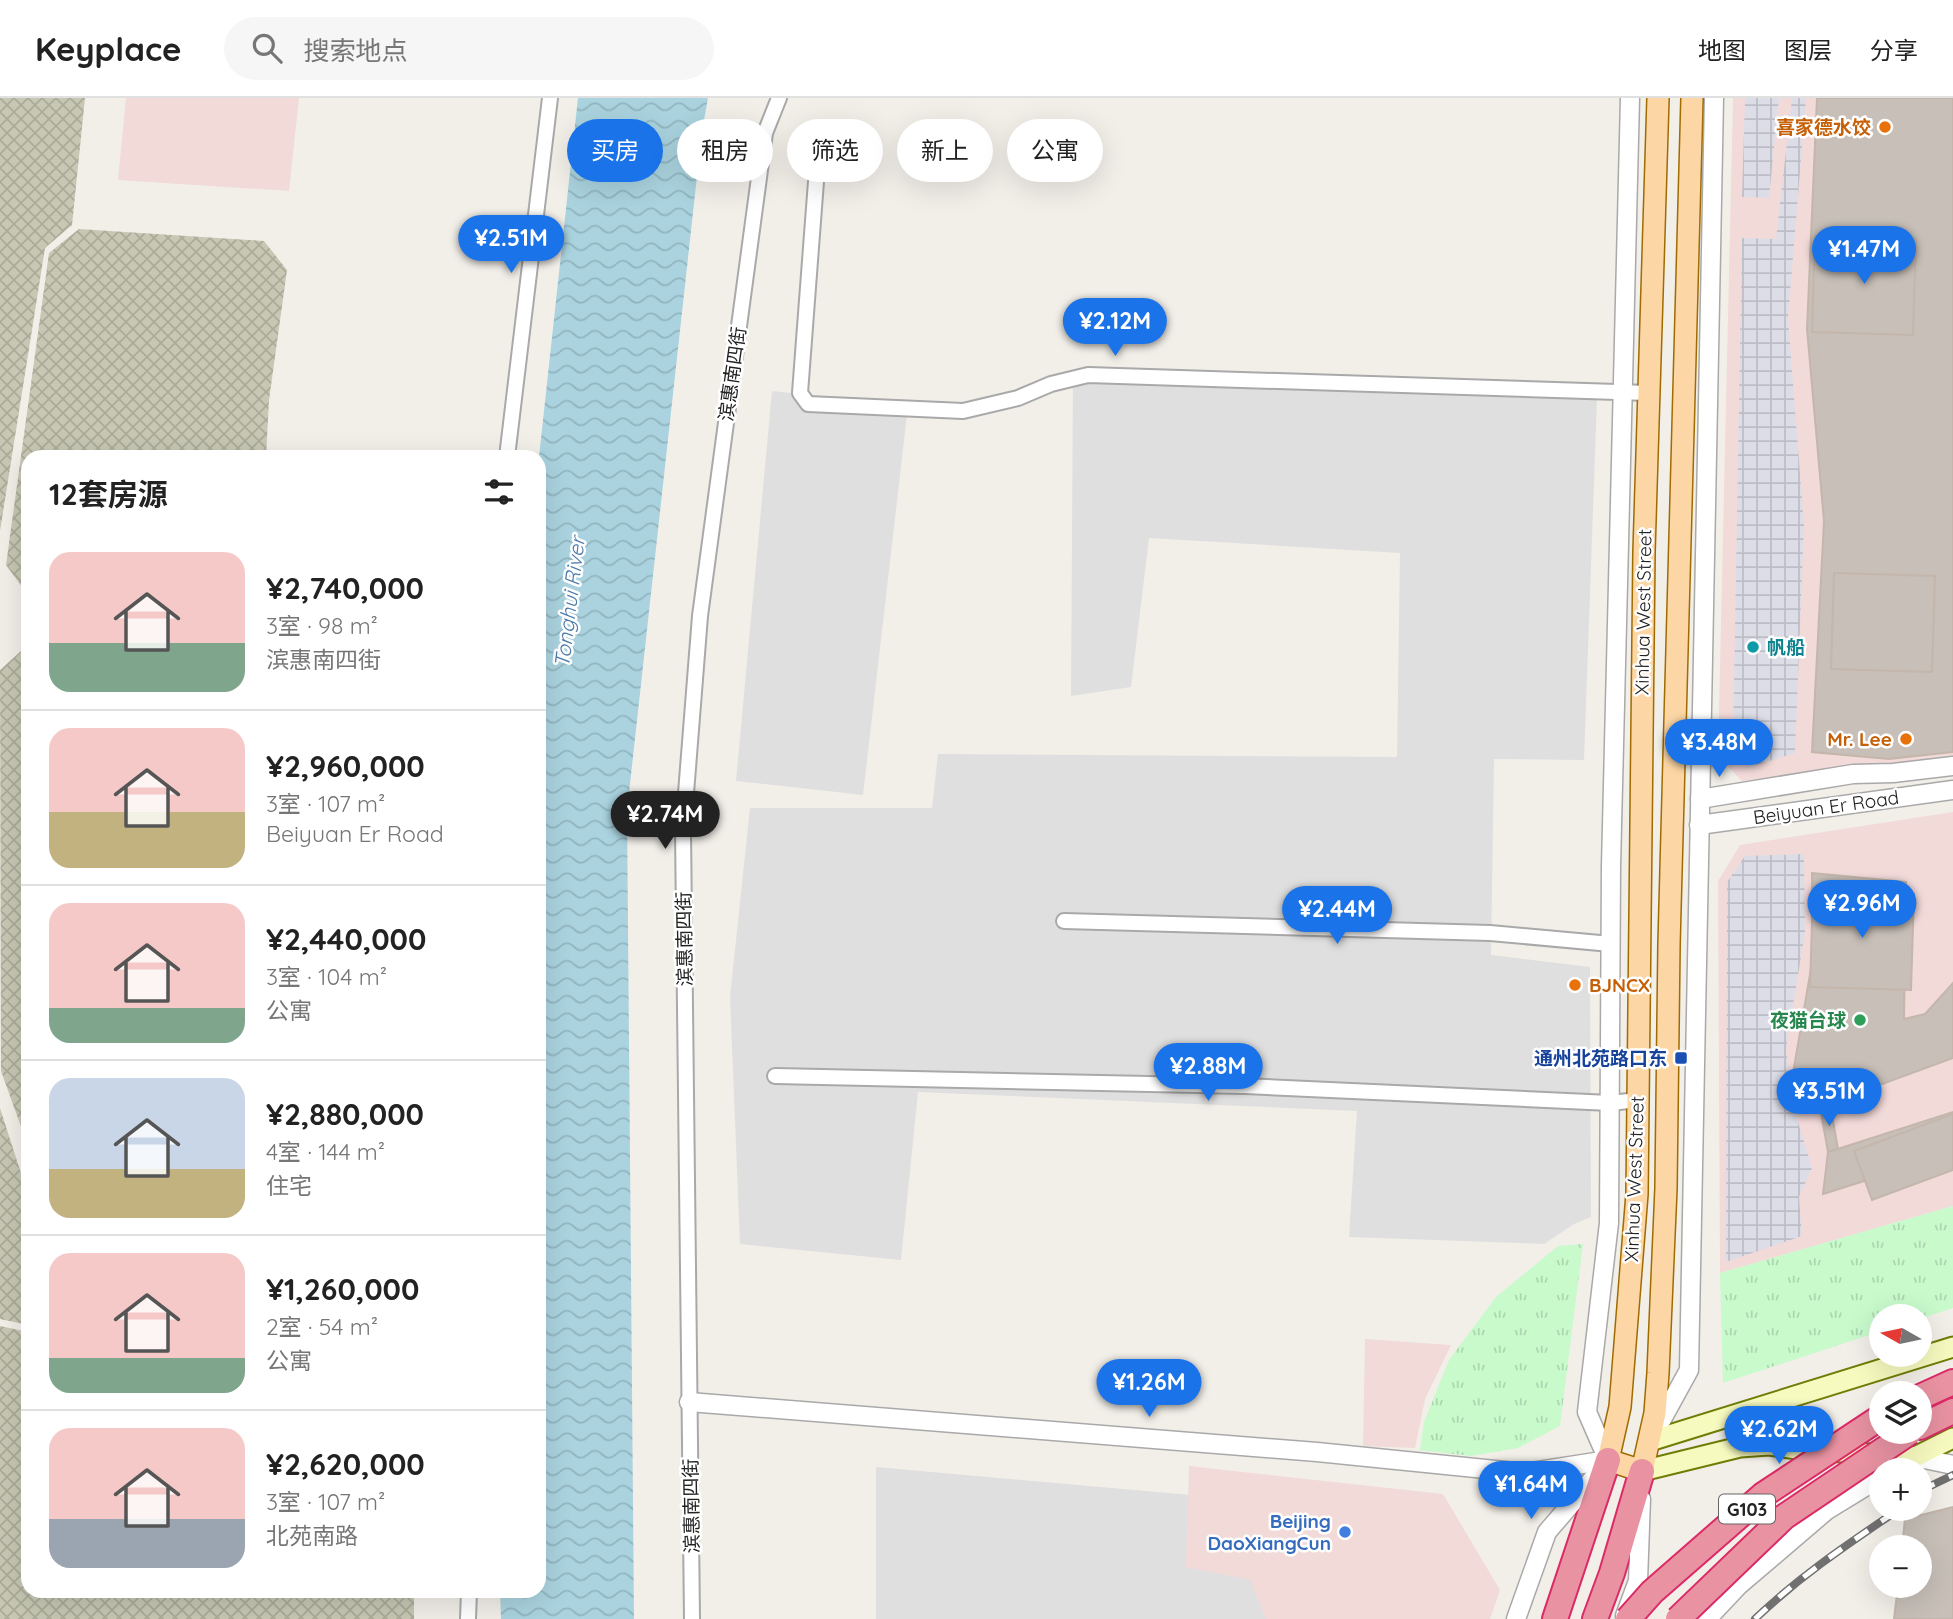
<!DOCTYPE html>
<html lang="zh">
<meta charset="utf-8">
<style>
body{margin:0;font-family:Quicksand,"Noto Sans SC",sans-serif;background:#f6f6f6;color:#222;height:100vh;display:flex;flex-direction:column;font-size:26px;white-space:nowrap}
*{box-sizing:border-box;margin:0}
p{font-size:23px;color:#767676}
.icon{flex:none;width:38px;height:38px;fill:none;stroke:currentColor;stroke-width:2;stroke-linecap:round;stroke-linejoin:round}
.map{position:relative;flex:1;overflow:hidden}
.side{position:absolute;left:21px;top:352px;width:525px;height:1148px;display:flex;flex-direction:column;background:#fff;border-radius:21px;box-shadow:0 7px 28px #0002}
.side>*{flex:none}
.hud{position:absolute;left:567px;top:21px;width:665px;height:63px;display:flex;gap:14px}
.needle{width:46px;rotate:279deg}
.fabs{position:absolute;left:1869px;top:1206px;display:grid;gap:14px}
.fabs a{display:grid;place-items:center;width:63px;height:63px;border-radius:50%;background:#fff;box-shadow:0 7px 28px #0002;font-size:35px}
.price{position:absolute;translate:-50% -60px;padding:0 16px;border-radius:24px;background:#1a73e8;color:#fff;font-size:23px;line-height:46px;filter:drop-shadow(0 2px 4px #0008)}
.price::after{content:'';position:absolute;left:50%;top:42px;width:21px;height:16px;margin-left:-10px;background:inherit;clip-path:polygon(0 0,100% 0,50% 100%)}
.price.active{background:#222;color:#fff}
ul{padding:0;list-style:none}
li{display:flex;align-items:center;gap:21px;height:175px;padding:0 28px}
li+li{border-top:2px solid #e0e0e0}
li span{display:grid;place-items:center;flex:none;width:196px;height:140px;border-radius:21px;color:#555}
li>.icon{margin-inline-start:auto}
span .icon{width:84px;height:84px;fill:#fffc;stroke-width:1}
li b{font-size:30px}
h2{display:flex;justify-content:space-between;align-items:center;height:84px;padding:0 28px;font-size:30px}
.chip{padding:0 24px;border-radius:32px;background:#fff;box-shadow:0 7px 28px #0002;font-size:24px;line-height:63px}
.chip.active{background:#1a73e8;color:#fff}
header{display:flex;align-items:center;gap:42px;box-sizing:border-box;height:98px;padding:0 35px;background:#fff;border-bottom:2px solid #e0e0e0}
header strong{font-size:33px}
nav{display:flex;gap:38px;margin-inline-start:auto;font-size:24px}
.search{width:490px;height:63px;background:#f6f6f6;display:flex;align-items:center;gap:18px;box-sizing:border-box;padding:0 24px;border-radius:38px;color:#767676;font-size:26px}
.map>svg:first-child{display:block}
</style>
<header>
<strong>Keyplace</strong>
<div class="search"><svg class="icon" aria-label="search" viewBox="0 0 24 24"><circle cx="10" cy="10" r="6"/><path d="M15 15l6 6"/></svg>搜索地点</div>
<nav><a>地图</a><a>图层</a><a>分享</a></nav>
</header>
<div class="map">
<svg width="1953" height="1521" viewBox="0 0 1953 1521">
<defs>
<pattern id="construction-cross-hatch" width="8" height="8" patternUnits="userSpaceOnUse" patternTransform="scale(1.75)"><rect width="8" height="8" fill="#c7c7b4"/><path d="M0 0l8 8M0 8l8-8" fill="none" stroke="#abab9a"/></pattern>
<pattern id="park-tufts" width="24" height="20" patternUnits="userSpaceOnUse" patternTransform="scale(1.75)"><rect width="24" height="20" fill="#c8facc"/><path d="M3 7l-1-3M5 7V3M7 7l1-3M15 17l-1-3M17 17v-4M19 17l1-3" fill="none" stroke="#acd6af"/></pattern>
<pattern id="plaza-grid" width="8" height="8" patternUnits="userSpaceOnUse" patternTransform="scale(1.75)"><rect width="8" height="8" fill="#dddde8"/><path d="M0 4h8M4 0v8" fill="none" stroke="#bdbdc7"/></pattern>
<pattern id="water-waves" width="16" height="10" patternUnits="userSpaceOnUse" patternTransform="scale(1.75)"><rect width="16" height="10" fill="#aad3df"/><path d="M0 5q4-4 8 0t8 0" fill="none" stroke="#92b5bf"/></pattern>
</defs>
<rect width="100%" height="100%" fill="#f2efe9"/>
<g fill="#e0dfdf">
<path d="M1073 275 1597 300 1584 662 1494 661 1491 857 1590 869 1591 1119 1574 1126 1544 1146 1349 1139 1357 1013 918 994 901 1162 740 1146 730 899 750 710H932L938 656 1397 659 1400 455 1149 440 1131 589 1071 598Z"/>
<path d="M772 293 908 308 863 697 736 683Z"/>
<path d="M876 1369 1347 1411 1417 1521H876Z"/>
</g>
<g fill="#f2dad9">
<path d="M126 0H299L289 93 118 82Z"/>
<path d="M1733 0H1953V658L1742 683 1718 658Z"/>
<path d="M1953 714V1108L1720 1175 1718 783 1740 747Z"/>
<path d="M1365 1241 1451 1247 1425 1301 1415 1350 1363 1348Z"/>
<path d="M1189 1368 1443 1396 1500 1492 1490 1521H1266L1250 1482 1186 1469Z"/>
</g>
<g fill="url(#construction-cross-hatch)">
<path d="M0 0H85L72 127 45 150 0 433Z"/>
<path d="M79 131 264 143 287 172 269 302 266 359H28V497L6 467 49 155Z"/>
<path d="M28 512V1048L1 973 0 572 21 553Z"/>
<path d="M0 1010 28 1097V1227L0 1221Z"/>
<path d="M0 1228 28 1234V1493H414V1521H0Z"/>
</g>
<g fill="url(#park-tufts)">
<path d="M1953 1108V1210L1920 1221V1218H1881V1233L1723 1285 1720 1175Z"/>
<path d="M1583 1146 1560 1328 1518 1350 1471 1358 1420 1352 1424 1324 1449 1262 1496 1199 1558 1148Z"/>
</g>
<g fill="url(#plaza-grid)">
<path d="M1745 0H1779L1769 100 1742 99Z"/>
<path d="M1792 0H1806L1788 220 1804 428 1795 655 1747 670 1733 641 1742 140 1776 141Z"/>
<path d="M1804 756 1805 834 1786 951 1795 1014 1812 1070 1799 1099 1802 1138 1726 1164 1727 784 1745 758Z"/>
</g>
<path fill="url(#water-waves)" d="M578 0H708L702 33 627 713 634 1521H501L500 1493H539V359Z"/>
<g fill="#c7bfb8" stroke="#c4b6ab" stroke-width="2">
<path d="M1817 0H1953V654L1889 661 1812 654 1824 423 1807 231Z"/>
<path d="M1815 138 1916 141 1913 237 1812 234Z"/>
<path d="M1834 475 1935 478 1932 574 1831 571Z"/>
<path d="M1812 775 1906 784 1904 921 1925 916 1953 885V960L1820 1009 1817 988 1792 981 1813 859Z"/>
<path d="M1813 793 1914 796 1911 892 1810 889Z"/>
<path d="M1830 1006 1838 1051 1828 1054 1820 1009Z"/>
<path d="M1953 1014V1055L1823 1096 1828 1054Z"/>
<path d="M1953 1016V1072L1872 1102 1854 1053Z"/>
<path d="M1953 1409V1521H1894L1898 1488H1920V1449H1902L1905 1421Z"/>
</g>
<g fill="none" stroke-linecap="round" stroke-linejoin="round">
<g stroke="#a9a9a9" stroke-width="18">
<g id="minor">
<path d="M818 57 800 295 808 306 963 313 1018 300 1051 286 1088 277 1648 295"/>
<path d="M507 359 550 0"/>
<path d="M1064 823 1490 835 1611 846"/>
<path d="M775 978 1245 988 1610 1005 1638 1002"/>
<path d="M468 1521 469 1493"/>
<path d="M692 1521 683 733 700 518 765 35 779 0"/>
</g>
</g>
<g stroke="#a9a9a9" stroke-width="21">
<g id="tertiary">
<path d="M1700 701 1853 676 1893 675 1953 668"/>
<path d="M1699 727 1953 692"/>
<path d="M689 1304 1317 1354 1525 1375 1608 1362"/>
<path d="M1655 1334 1689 1272 1714 0"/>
<path d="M1608 1362 1587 1314 1609 1125 1611 768 1630 0"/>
<path d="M1894 1372 1915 1359 1953 1367"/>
<path d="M1625 1518 1638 1483 1641 1401"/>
<path d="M1516 1521 1547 1434 1602 1370"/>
<path d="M1707 1521 1738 1488 1827 1412 1881 1379"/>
</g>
</g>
<g stroke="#707d05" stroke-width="23">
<g id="secondary">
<path d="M1650 1343 1953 1249"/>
<path d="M1642 1373 1740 1349 1769 1347 1797 1351 1915 1359 1953 1340"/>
</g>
</g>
<g stroke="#a06b00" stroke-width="24">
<g id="primary">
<path d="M1608 1362 1642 1373 1655 1315 1658 1275 1666 1090 1669 846 1692 0"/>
<path d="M1608 1362 1620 1309 1637 1096 1644 454 1658 0"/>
</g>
</g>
<g stroke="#dc2a67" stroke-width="28">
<g id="motorway">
<path d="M1920 1299 1953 1284"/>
<path d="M1920 1329 1953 1313"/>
<path d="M1555 1521 1608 1362"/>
<path d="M1595 1521 1612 1475 1642 1373"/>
</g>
</g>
<use href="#minor" stroke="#fff" stroke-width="14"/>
<use href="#tertiary" stroke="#fff" stroke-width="18"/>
<use href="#secondary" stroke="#f7fabf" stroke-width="19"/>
<use href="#primary" stroke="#fcd6a4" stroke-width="21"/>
<use href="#motorway" stroke="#e892a2" stroke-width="24"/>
<g stroke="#707070" stroke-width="8">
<g id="rail">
<path d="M1920 1393 1953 1377"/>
<path d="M1755 1521C1801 1477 1848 1446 1901 1410"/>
</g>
</g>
<use href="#rail" stroke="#fff" stroke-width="5" stroke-dasharray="16" stroke-linecap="butt"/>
<g stroke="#dc2a67" stroke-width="28" stroke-linecap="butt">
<g id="motorway-bridge">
<path d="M1628 1521 1652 1494 1763 1397 1881 1319"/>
<path d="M1678 1521 1784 1419 1910 1334"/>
</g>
</g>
<use href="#motorway-bridge" stroke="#e892a2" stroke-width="24"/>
</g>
<g fill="#e8710a" stroke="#fff" stroke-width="2.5">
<circle cx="1885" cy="29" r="7"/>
<circle cx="1906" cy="641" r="7"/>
<circle cx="1575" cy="887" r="7"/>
</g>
<circle fill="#0f9aa8" stroke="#fff" stroke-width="2.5" cx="1753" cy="549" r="7"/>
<circle fill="#2e9e5b" stroke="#fff" stroke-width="2.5" cx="1860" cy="922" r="7"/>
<rect fill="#1a4fb4" stroke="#fff" stroke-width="2.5" x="1674" y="953" width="14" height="14" rx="3.5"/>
<circle fill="#3f7fe0" stroke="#fff" stroke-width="2.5" cx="1345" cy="1434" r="7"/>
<g text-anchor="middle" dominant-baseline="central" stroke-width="5" stroke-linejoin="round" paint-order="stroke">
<rect fill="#fff" stroke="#646464" stroke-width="2" x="1719" y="1396.5" width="56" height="29" rx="5"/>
<g font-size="18" font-weight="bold" fill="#222">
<text x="1747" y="1411">G103</text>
</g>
<g font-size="19" font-weight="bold" fill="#c56008" stroke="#fff" text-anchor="end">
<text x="1871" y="29">喜家德水饺</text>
<text x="1892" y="641">Mr. Lee</text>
<text x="1589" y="887" text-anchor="start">BJNCX</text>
</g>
<g font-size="19" fill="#222" stroke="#fff">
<text transform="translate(732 276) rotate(-82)">滨惠南四街</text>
<text transform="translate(1643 514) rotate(-89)">Xinhua West Street</text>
<text transform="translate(1826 709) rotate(-8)">Beiyuan Er Road</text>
<text transform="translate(684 841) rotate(-91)">滨惠南四街</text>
<text transform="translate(1634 1081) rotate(-88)">Xinhua West Street</text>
<text transform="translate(691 1408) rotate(-91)">滨惠南四街</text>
</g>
<g font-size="19" font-weight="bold" fill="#0d838f" stroke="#fff" text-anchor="start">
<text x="1767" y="549">帆船</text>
</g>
<g font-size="19" font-weight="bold" fill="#27864d" stroke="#fff" text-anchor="end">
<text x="1846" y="922">夜猫台球</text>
</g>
<g font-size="19" font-weight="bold" fill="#164399" stroke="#fff" text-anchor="end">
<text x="1667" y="960">通州北苑路口东</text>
</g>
<g font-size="19" font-weight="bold" fill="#366cbe" stroke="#fff" text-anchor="end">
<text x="1331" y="1423">Beijing<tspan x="1331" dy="22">DaoXiangCun</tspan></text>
</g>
<g font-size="21" font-style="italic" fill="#4a7aab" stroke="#fff">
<text transform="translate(569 504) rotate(-83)">Tonghui River</text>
</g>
</g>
</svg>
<div class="fabs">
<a><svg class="needle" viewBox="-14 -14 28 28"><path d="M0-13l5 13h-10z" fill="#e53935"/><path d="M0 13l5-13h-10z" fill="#767676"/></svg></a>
<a><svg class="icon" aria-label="layers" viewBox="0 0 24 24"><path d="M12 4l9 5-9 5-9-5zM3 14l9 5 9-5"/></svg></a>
<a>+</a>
<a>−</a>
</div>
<b class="price" style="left:511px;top:177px">¥2.51M</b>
<b class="price" style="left:1864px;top:188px">¥1.47M</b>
<b class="price" style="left:1115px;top:260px">¥2.12M</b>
<b class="price" style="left:1719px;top:681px">¥3.48M</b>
<b class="price active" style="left:665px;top:753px">¥2.74M</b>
<b class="price" style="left:1862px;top:842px">¥2.96M</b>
<b class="price" style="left:1337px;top:848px">¥2.44M</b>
<b class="price" style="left:1208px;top:1005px">¥2.88M</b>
<b class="price" style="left:1829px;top:1030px">¥3.51M</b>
<b class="price" style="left:1149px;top:1321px">¥1.26M</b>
<b class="price" style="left:1779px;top:1368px">¥2.62M</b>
<b class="price" style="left:1531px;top:1423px">¥1.64M</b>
<div class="hud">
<a class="chip active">买房</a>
<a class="chip">租房</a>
<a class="chip">筛选</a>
<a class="chip">新上</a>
<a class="chip">公寓</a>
</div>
<section class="side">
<h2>12套房源<svg class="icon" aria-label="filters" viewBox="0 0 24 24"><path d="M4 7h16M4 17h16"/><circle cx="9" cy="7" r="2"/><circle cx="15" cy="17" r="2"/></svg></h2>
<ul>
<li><span style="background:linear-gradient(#f6c9c9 65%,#7fa58c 0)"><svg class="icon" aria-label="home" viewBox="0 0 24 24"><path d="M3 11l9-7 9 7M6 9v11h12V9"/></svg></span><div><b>¥2,740,000</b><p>3室 · 98 m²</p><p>滨惠南四街</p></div></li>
<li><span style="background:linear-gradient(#f6c9c9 60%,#c2b280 0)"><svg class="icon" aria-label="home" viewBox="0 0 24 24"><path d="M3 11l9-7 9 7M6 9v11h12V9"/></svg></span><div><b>¥2,960,000</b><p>3室 · 107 m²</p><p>Beiyuan Er Road</p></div></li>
<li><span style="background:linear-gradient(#f6c9c9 75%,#7fa58c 0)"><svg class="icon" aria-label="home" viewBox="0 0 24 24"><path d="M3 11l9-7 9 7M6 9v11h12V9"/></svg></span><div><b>¥2,440,000</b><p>3室 · 104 m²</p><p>公寓</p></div></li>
<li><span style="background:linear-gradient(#c9d6e8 65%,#c2b280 0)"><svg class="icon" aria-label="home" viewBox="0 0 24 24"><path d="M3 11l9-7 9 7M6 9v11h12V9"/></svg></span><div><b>¥2,880,000</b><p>4室 · 144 m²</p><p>住宅</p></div></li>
<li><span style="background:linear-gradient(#f6c9c9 75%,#7fa58c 0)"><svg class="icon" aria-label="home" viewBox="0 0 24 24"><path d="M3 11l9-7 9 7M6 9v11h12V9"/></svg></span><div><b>¥1,260,000</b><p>2室 · 54 m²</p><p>公寓</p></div></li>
<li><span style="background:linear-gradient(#f6c9c9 65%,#9aa5b1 0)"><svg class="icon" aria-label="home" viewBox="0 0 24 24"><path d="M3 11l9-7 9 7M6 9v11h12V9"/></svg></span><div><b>¥2,620,000</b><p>3室 · 107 m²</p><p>北苑南路</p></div></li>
</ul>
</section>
</div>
